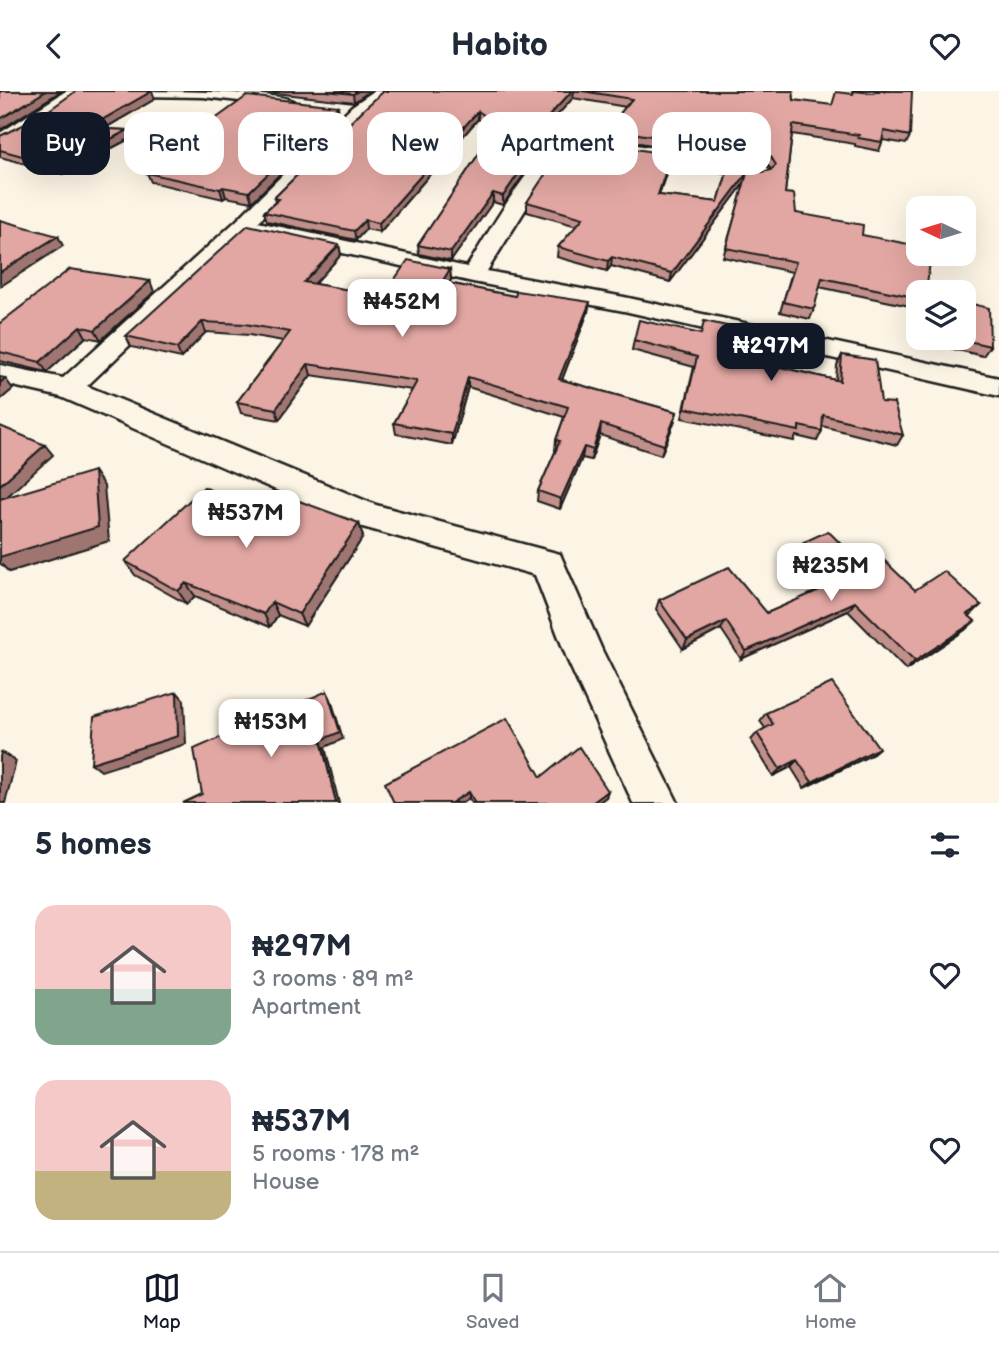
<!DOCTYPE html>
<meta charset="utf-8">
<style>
body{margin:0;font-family:"Balsamiq Sans",sans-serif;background:#f6f6f7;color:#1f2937;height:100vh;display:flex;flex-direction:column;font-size:26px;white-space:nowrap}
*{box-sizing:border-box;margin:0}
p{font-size:23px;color:#747a83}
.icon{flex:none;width:38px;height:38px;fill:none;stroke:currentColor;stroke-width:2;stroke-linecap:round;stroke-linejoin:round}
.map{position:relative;height:712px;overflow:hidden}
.sheet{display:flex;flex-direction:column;background:#fff;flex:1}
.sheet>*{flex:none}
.top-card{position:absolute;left:21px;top:21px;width:957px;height:63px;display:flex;gap:14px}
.needle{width:46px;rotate:274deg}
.tools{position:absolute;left:906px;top:105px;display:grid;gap:14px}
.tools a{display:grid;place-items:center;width:70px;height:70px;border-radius:14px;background:#fff;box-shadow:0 7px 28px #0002;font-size:35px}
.price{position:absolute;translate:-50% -60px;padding:0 16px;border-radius:14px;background:#fff;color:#222;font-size:23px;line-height:46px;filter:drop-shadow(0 2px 4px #0008)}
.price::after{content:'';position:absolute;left:50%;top:42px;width:21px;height:16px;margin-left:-10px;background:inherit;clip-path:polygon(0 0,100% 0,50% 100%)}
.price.on{background:#111827;color:#fff}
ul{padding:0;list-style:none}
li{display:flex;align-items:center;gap:21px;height:175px;padding:0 35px}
li span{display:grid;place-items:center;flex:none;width:196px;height:140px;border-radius:21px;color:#555}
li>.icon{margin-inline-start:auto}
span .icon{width:84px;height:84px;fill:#fffc;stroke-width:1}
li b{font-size:30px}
h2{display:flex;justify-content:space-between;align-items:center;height:84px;padding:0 35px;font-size:30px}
.tag{padding:0 24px;border-radius:21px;background:#fff;box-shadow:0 7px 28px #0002;font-size:24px;line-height:63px}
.tag.on{background:#111827;color:#fff}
header{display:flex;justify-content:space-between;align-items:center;height:91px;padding:0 35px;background:#fff;font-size:32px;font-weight:700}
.menu{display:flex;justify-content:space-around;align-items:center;height:98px;border-top:2px solid #e0e1e3;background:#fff;font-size:19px;color:#747a83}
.menu a{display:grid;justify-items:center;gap:4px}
.menu .on{color:#111827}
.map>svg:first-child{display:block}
</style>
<header><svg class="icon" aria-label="back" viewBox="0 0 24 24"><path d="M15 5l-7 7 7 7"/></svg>Habito<svg class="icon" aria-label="heart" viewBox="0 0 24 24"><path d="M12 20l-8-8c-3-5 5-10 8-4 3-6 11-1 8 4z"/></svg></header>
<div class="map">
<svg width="999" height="712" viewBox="0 0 999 712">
<rect width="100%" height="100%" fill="#fcf5e5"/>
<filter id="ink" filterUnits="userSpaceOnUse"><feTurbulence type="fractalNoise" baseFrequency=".0143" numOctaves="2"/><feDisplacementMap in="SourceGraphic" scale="14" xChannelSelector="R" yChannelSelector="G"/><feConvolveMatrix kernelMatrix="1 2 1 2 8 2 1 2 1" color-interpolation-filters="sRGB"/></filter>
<g filter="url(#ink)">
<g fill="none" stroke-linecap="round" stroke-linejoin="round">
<g stroke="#1c1c1c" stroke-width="5">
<g id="street">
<path d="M66 0H85L41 33 0 54V42Z"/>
<path d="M128 0C155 0 278 0 293 10L285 15 203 6 136 5Z"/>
<path d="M374 0H392L364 23 258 131 467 176C487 145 538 51 572 43L761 75 768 77 771 81 768 85 761 87 576 54 555 71 487 180 624 206 999 287V305L624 220 473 191 248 141 87 295 376 414 560 463 602 559 678 712H633L568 570 535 484 359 435 61 306 0 292V274L63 287 236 130 352 15Z"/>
<path d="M854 0H889L890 2C882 10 862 7 854 0Z"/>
</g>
</g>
<use href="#street" fill="#fcf5e5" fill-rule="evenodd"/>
</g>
<g fill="#c2908b" stroke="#1c1c1c" stroke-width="2">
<path d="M258 0H370L354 11Z"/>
<path d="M384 0H793L794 9 910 45 906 53 883 49 879 60 855 55V53L792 43 785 102 796 122 862 144 919 201V217L819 196 814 218 810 228 780 221 792 181 723 166 745 91 670 191 611 175 607 180 557 166 558 156 577 135 527 121V111L671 64 669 73 659 104 718 111 729 75 763 81 771 79 768 74 731 68 733 58 678 45 674 58 606 46 607 38 626 16 573 7 541 41 552 52 527 79 503 114 493 111 451 170 419 163 418 154 494 40 478 28 380 141 366 138 356 149 267 130 264 121 275 111 274 107Z"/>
<path d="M155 8 104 38 128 39 131 47 63 83 0 66V45Z"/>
<path d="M339 24 252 111 226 106 223 108 151 91 147 82 179 58 178 55Z"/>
<path d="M339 154 341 164 314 193 383 205 450 178 451 189 449 192 588 221 562 289 677 321 674 332 661 364 600 344 591 369 582 367 560 418 537 410 538 400 556 359H555L556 349 564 326 468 296 452 354 396 343 394 332 412 299 311 284 279 329 241 322 237 311 283 250 249 244 206 241 181 267 131 256 126 245Z"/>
<path d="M150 190 154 201 101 249 86 246 47 281 0 270V232Z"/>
<path d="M938 247H964L990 255 983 265 937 254Z"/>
<path d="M634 249 750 269 836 289 837 274 842 264 903 344 897 354 822 335V340L817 350 796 345 794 350 682 327 694 276 632 259Z"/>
<path d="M263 425 359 432 363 446 305 535 278 524 270 536 195 505 187 513 135 484 125 470Z"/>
<path d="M804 451 852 464 915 499 981 514 969 525 965 539 906 579 848 520 741 568 721 538 683 558 656 518 659 509 767 522 830 495 799 460Z"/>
<path d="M766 622 871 664 804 697 791 676 773 685 751 649 757 642 765 637 760 630Z"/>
<path d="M541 686 606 706 598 712H472L469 707 462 712H394Z"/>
</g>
<g fill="#9e7571" stroke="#1c1c1c" stroke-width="2">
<path d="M46 0H61L0 39V28Z"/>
<path d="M152 0 155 8 91 45 88 37Z"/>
<path d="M358 0H370L354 11 353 3Z"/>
<path d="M572 0H574L573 7 535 49V40Z"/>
<path d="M338 15 339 24 252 111 249 101Z"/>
<path d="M478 20V28L380 141 379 132Z"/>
<path d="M128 39 131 47 63 83 59 75Z"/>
<path d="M553 43 552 52 527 79 503 114V105L527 70Z"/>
<path d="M671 64 669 73 656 113 658 104Z"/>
<path d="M747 82 745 91 670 191 672 182Z"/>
<path d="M223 96 226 106 223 108 220 98Z"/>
<path d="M493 102V111L451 170V161Z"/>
<path d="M365 129 366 138 356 149 354 140Z"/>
<path d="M58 145 63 155 1 195 0 193V181Z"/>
<path d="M339 154 341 164 306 202 304 191Z"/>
<path d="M612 166 611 175 607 180 608 170Z"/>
<path d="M450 178 451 189 443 202 442 191Z"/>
<path d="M150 190 154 201 101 249 95 239Z"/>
<path d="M590 211 588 221 558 299 559 288Z"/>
<path d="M202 231 206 241 181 267 177 257Z"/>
<path d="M80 235 86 246 47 281 40 271Z"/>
<path d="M308 273 311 284 279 329 276 318Z"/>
<path d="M468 286V296L452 354V343Z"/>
<path d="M5 287 13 298 0 309V292Z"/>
<path d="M677 321 674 332 661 364 664 354Z"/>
<path d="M601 333 600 344 591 369 593 359Z"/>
<path d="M45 354 53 364 0 412V394Z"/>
<path d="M584 356 582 367 560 418 561 408Z"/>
<path d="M94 380 104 395 109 450 9 481 0 472V466Z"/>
<path d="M359 432 363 446 305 535 299 523Z"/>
<path d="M186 492 195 505 187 513 178 500Z"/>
<path d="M272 511 278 524 270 536 264 523Z"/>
<path d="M855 511 848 520 741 568 746 560Z"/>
<path d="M981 514 972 523 958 532 967 523Z"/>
<path d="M726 530 721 538 683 558 687 549Z"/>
<path d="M975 530 965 539 906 579 915 570Z"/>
<path d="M327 600 331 608 343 648 325 656 339 712H336L321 649Z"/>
<path d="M177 601 184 609 186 653 101 680 91 672Z"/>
<path d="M879 657 871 664 804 697 812 691Z"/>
<path d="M1 661 16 670 5 712H0V666Z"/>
<path d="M797 669 791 676 773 685 780 678Z"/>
<path d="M608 700 606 706 598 712H592Z"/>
<path d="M469 701V707L462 712H451Z"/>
</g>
<g fill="#e2a7a2" stroke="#1c1c1c" stroke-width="2">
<path d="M0 0H46L0 28Z"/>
<path d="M76 0H152L88 37 128 39 59 75 0 59V45L38 27Z"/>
<path d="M326 0H358L353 3Z"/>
<path d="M384 0H572L535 40 553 43 527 70 503 105 493 102 451 161 418 154 498 34 478 20 379 132 365 129 354 140 264 121 279 108 274 107 365 17Z"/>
<path d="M582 0H793L794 9 832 14 836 1 853 3 854 0 872 2 880 0H912L910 45 884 40 882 51 858 47 859 44 793 34 785 102 794 103 796 122 863 134 862 144 919 155V163H931L926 201H919V207L822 187 814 218 783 211 796 171 726 157 747 82 672 182 612 166 608 170 558 156 583 127 527 111 558 64 577 48 671 64 658 104 718 111 729 75 763 81 771 79 776 74 771 66 733 59 736 49 680 36 676 49 607 38 632 8Z"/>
<path d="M247 5 338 15 249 101 223 96 220 98 147 82 182 55H178Z"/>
<path d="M0 129 58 145 0 181Z"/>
<path d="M248 134 339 154 304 191 383 205 408 169 450 178 442 191 515 205 517 200 590 211 559 288 677 321 664 354 601 333 593 359 584 356 561 408 538 400 560 350 556 349 568 316 468 286 452 343 394 332 417 290 308 273 276 318 237 311 290 241 245 233 202 231 177 257 126 245Z"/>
<path d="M70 178 150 190 95 239 80 235 40 271 0 261V232Z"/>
<path d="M964 211 989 217 990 255 955 247H964Z"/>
<path d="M639 229 701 243 704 230 754 241 750 269 840 290 842 264 875 269 881 311 894 312 903 344 823 324 822 340 799 335V340L685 317 697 266 634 249Z"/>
<path d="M0 286 5 287 0 292Z"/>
<path d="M0 335 45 354 0 394Z"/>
<path d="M94 380 98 436 0 466V408Z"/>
<path d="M204 396 263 425 280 403 359 432 299 523 272 511 264 523 186 492 178 500 125 470Z"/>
<path d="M828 440 852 464 869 455 915 499 944 480 981 514 967 523 975 530 915 570 855 511 746 560 726 530 687 549 659 509 729 476 767 522 840 490 804 451Z"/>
<path d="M832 592 879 657 812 691 797 669 780 678 757 642 773 633 766 622Z"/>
<path d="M327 600 340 641 321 649 336 712H183L202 703 194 658Z"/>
<path d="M177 601 178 645 91 672 94 626Z"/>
<path d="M507 627 541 686 579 656 608 700 592 712H475L469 701 451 712H394L385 692Z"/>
</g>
</g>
</svg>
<div class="tools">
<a><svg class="needle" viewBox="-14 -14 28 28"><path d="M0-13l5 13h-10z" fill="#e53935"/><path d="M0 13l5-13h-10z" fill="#747a83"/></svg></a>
<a><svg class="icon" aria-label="layers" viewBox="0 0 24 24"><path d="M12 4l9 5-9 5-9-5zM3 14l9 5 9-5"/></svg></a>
</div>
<b class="price" style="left:402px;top:248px">₦452M</b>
<b class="price on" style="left:771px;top:292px">₦297M</b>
<b class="price" style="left:246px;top:459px">₦537M</b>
<b class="price" style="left:831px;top:512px">₦235M</b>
<b class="price" style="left:271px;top:668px">₦153M</b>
<div class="top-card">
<a class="tag on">Buy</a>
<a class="tag">Rent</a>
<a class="tag">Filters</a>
<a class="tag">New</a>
<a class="tag">Apartment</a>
<a class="tag">House</a>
</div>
</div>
<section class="sheet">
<h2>5 homes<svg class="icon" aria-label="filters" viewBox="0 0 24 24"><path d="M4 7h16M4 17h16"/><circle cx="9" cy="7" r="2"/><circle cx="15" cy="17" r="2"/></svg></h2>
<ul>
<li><span style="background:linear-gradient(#f6c9c9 60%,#7fa58c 0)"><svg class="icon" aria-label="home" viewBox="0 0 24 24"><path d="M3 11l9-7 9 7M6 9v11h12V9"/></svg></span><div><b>₦297M</b><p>3 rooms · 89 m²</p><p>Apartment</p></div><svg class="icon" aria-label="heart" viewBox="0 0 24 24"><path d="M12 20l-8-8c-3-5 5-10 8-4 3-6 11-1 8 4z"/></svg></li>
<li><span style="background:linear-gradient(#f6c9c9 65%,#c2b280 0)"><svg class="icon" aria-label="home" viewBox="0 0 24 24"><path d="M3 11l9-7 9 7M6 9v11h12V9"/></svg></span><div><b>₦537M</b><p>5 rooms · 178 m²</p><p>House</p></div><svg class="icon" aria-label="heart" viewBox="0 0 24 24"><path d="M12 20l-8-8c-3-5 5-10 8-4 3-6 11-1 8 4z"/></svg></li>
</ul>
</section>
<nav class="menu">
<a class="on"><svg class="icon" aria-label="map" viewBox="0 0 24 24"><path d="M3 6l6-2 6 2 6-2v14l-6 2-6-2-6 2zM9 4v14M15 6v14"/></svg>Map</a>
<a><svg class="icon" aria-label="saved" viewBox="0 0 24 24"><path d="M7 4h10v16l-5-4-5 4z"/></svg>Saved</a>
<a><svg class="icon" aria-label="home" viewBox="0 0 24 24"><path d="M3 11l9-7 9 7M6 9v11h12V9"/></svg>Home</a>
</nav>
